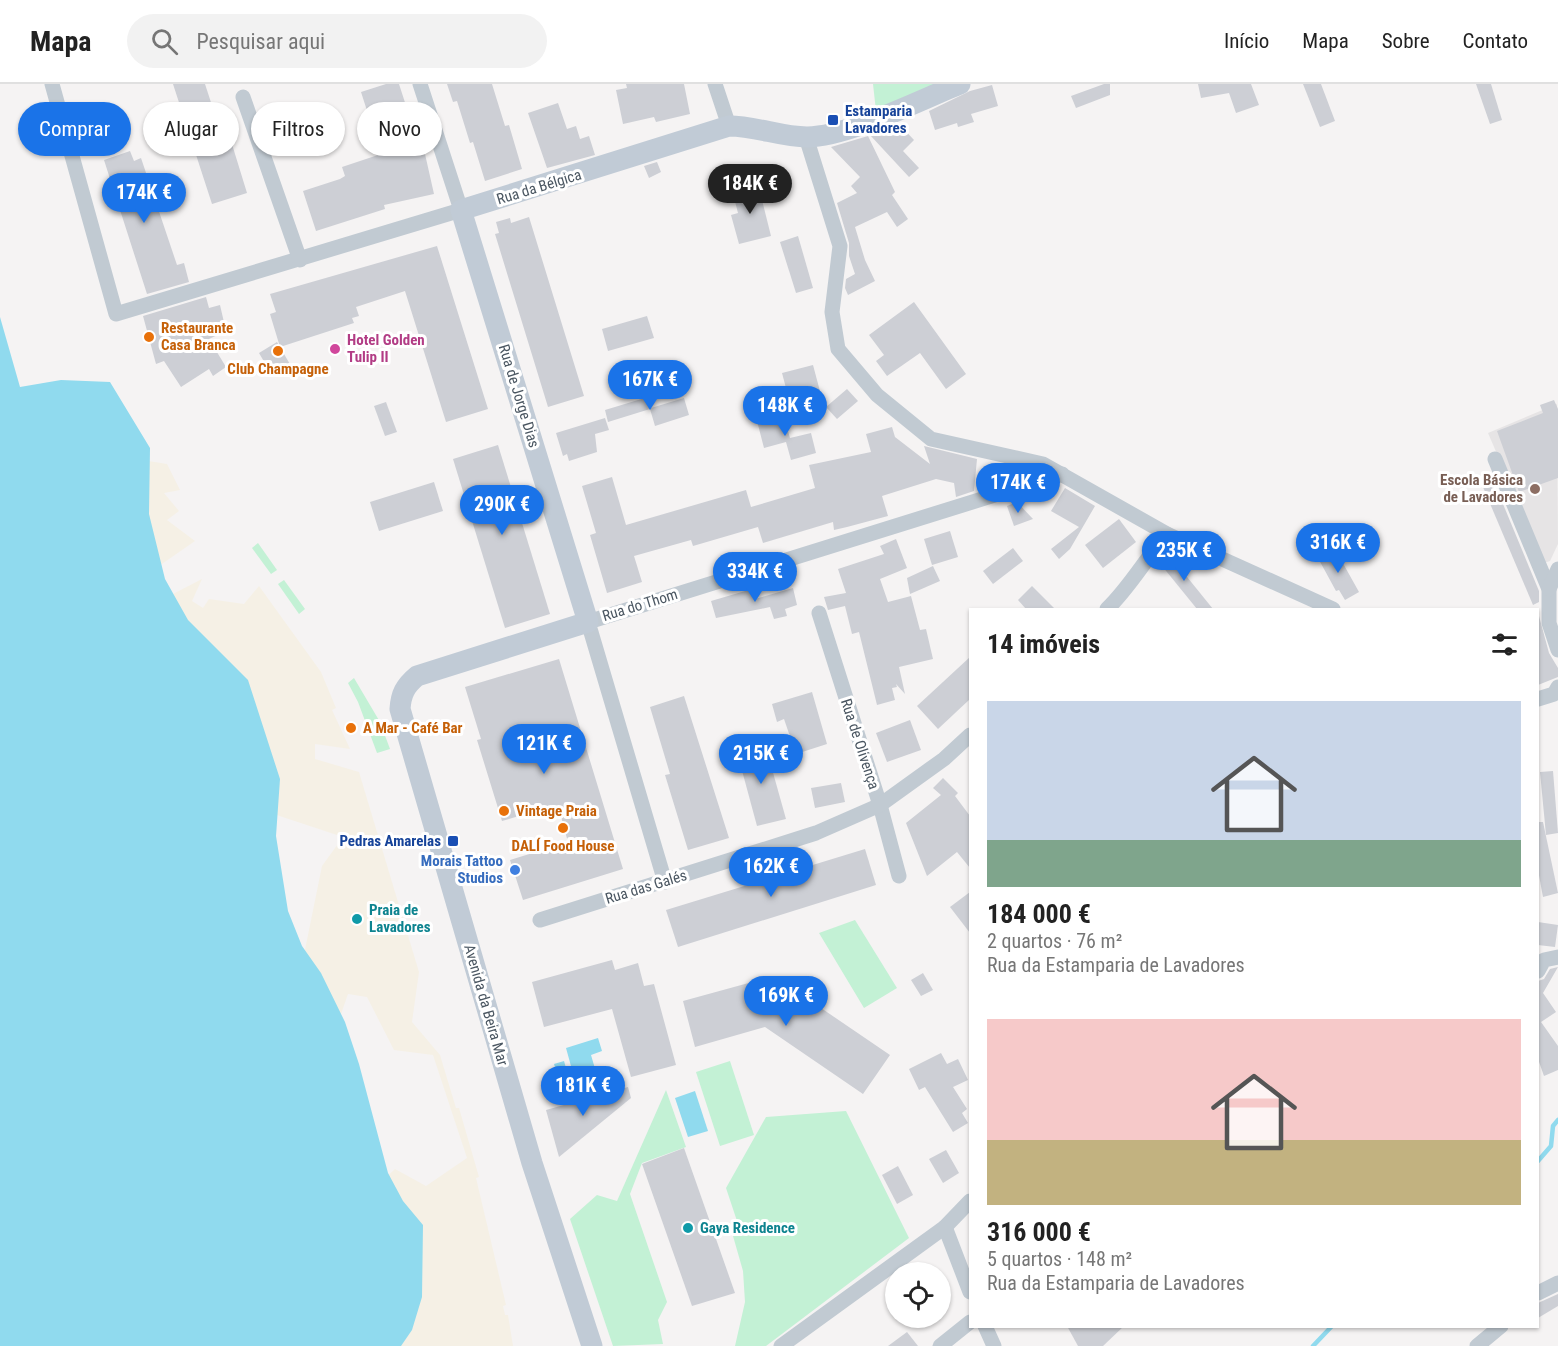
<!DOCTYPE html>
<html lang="pt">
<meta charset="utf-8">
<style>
body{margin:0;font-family:"Roboto Condensed",sans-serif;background:#f2f2f2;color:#222;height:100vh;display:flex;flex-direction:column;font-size:22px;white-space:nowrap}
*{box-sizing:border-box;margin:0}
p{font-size:20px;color:#767676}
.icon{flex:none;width:33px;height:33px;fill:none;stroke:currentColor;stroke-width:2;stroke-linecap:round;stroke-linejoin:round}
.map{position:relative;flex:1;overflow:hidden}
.drawer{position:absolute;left:969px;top:524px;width:570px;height:720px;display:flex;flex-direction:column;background:#fff;border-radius:0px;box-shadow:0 2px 4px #0004}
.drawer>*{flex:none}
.guide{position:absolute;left:18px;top:18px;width:570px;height:54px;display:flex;gap:12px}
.controls{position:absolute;left:885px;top:1178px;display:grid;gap:12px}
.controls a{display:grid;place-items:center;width:66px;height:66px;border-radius:50%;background:#fff;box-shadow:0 2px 4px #0004;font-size:30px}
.price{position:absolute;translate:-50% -51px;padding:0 14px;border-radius:21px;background:#1a73e8;color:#fff;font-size:20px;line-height:39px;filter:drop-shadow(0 2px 3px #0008)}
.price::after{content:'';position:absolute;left:50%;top:36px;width:18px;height:14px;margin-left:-9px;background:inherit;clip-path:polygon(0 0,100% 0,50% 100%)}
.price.selected{background:#222;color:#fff}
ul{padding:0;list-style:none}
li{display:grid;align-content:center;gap:12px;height:318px;padding:0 18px}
li span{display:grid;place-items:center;height:186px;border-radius:0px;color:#555}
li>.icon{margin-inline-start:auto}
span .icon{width:108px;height:108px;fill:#fffc;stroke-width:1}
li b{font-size:26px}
h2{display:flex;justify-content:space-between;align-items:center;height:72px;padding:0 18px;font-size:26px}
.chip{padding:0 21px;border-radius:27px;background:#fff;box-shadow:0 2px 4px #0004;font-size:21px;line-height:54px}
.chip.selected{background:#1a73e8;color:#fff}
header{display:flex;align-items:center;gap:36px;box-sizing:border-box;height:84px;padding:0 30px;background:#fff;border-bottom:2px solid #e0e0e0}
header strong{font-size:28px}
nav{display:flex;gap:33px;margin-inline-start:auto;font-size:21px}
.search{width:420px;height:54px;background:#f2f2f2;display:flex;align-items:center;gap:15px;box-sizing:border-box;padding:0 21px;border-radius:33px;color:#767676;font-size:22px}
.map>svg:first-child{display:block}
</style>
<header>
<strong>Mapa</strong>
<div class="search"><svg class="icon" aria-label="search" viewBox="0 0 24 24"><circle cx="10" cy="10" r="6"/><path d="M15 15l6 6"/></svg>Pesquisar aqui</div>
<nav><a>Início</a><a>Mapa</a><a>Sobre</a><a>Contato</a></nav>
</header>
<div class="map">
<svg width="1558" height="1262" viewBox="0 0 1558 1262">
<rect width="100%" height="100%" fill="#f5f3f3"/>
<path fill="#e6e4e5" d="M1557 320 1558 460 1550 477 1544 479 1488 349Z"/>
<g fill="#c3f1d5">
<path d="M873 0H946L876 27Z"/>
<path d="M258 459 277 486 271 490 252 464Z"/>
<path d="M284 496 305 525 299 530 278 500Z"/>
<path d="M354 594 380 638 390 665 377 669 358 618 348 599Z"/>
<path d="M855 836 897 904 864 924 819 849Z"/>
<path d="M730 977 754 1051 720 1062 696 988Z"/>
<path d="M666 1006 686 1063 642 1079 630 1110 667 1218 658 1236 663 1260 613 1262 570 1135 597 1111 617 1117Z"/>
<path d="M846 1027 909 1154 766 1262H735L745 1218 743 1187 733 1152H742L726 1104 766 1033Z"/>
</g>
<path fill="#f5f0e5" d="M136 375 167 380 180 406 164 409 179 427 167 436 195 457 159 482 171 511 202 495 192 517 203 524 209 515 244 520 259 502 321 588 336 624 332 626 350 665 315 660V675L359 688 419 888 412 938 440 971 456 1024H459L479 1093 476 1094 506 1221 503 1222 505 1231H508L513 1262H373V1257L347 1227 366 1199 370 1158 342 1134 395 1085 426 1102 467 1074 433 971 394 966 367 913 348 910 326 973 295 915 322 782 343 753 216 711 120 441Z"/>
<g fill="#90daee">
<path d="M0 233 20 303 61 296 110 298 150 364 149 430 165 495 188 536 248 596 280 695 276 752 288 827 302 862 321 889 345 938 359 980 388 1089 403 1117 423 1141 422 1213 412 1246 401 1262H0Z"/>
<path d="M598 954 602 967 591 971 601 1005 589 1006 579 1011 566 964Z"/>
<path d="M564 977 570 998 560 1001 554 980Z"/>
<path d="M695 1007 708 1047 688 1053 675 1014Z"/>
</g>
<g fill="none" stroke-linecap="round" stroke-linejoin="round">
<g stroke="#90daee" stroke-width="4.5">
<path d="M1538 1077 1551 1062 1553 1042 1558 1036"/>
<path d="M1313 1262 1332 1242"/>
</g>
</g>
<g fill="#cdcfd5">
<path d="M173 0H205L220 46 227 44 247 109 212 120Z"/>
<path d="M386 0H399L422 71 425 70 434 110 384 121 385 125 316 147 303 107 340 95 345 92 342 83 381 70 361 8Z"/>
<path d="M447 0H492L505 42 509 41 522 85 485 97 473 58 470 59 457 17 453 18Z"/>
<path d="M626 0H684L690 30 656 38 654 33 623 40 616 6 627 4Z"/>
<path d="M1104 0H1110V11L1076 24 1071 12Z"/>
<path d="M1198 0H1251L1259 21 1236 29 1229 9 1201 14Z"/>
<path d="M1303 0H1321L1335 37 1320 43Z"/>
<path d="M1476 0H1491L1502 36 1490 40Z"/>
<path d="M992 1 998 22 971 30 974 38 958 43 957 39 935 46 929 27 970 7Z"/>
<path d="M558 19 567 45 576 42 580 55 589 52 595 71 547 84 528 29Z"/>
<path d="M899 40 914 56 903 67 919 84 909 93 870 51Z"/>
<path d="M868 52 895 108 892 111 908 135 897 143 887 128 855 143 865 176 875 197 848 211 845 204 846 195 855 190 849 172V159L837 119 857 109 851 102 860 93 831 63Z"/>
<path d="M130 67 134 77 141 74 177 181 184 179 189 198 147 210 104 76Z"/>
<path d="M657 78 661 88 649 94 644 82Z"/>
<path d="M758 100 771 152 739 160 731 131 738 129 732 106Z"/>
<path d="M529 133 584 312 548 323 495 150 499 149 496 138 510 134 511 139Z"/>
<path d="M798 152 813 204 796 209 780 158Z"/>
<path d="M437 162 488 325 446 338 405 207 356 223 359 232 352 234 354 239 280 263 270 230 276 228 270 210Z"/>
<path d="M206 213 209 224 220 221 226 247 209 255 226 283 213 292 209 285 181 303 164 277 156 280 143 232Z"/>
<path d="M914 218 966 290 946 305 920 269 887 292 876 277 884 271 869 251Z"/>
<path d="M647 232 654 254 608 267 602 245Z"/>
<path d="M277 258 291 282 273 293 259 269Z"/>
<path d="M813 281 821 311 790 319 782 289Z"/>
<path d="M847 305 858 317 837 335 826 323Z"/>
<path d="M648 313 651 324 684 314 689 331 655 342 650 325 608 338 605 326Z"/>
<path d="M1554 316 1558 325V394L1519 408 1497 347 1543 329 1540 321Z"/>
<path d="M386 318 397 348 385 352 374 322Z"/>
<path d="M783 330 790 354 811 349 816 369 791 376 786 358 764 364 757 337Z"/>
<path d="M605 334 609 346 595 350 597 368 569 377 567 370 563 372 556 349Z"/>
<path d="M892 343 895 353 930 380 924 362 977 375 974 407 956 413 954 399 936 395 882 412 888 432 847 443 834 446 833 438 763 459 758 443 693 462 691 456 634 472 642 498 607 509 590 451 596 449 582 402 612 393 626 441 746 406 751 423 815 404 809 381 871 368 866 350Z"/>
<path d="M498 361 550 530 505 544 453 375Z"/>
<path d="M1491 391 1539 507V518L1533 521 1480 396Z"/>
<path d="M434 398 443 427 379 447 370 418Z"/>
<path d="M1065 404 1095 422 1070 465 1059 475 1051 465 1079 443 1051 427Z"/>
<path d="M1017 418 1033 435 1014 442 1007 422Z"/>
<path d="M1119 435 1136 458 1103 484 1085 461Z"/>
<path d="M950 447 958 473 932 481 924 455Z"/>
<path d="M896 455 907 484 880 495 888 518 911 512 920 546 926 545 933 575 899 583 905 610 896 600 897 603 892 604 895 616 877 621 859 548 852 550 845 522 828 526 824 513 846 509 838 485 884 470 880 462Z"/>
<path d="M1013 464 1023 477 993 500 983 487Z"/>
<path d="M1335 465 1359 508 1345 516 1339 506 1336 507 1318 474Z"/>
<path d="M1166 467 1213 525H1197L1158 477Z"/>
<path d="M933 482 940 497 910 510 907 494Z"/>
<path d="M1032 502 1055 525H1026L1018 516Z"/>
<path d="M793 504 797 521 785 525 787 532 774 535 770 523 716 534 711 517 752 505 755 515Z"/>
<path d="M1539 532 1549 569 1558 584V593L1538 601Z"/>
<path d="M970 573V615L938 645 917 622Z"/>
<path d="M559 575 623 785 523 816 510 776 568 758 564 744 561 732 550 736 546 724 502 737 477 656 481 655 465 603Z"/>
<path d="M812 608 827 660 796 670 784 635 777 638 772 620Z"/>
<path d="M684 612 729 754 688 766 665 691 670 690 650 623Z"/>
<path d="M910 636 921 666 887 678 876 649Z"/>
<path d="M765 660 786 735 757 742 737 668Z"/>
<path d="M1553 687 1558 749 1546 751 1540 688Z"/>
<path d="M943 694 958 709 955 712 970 732V784L957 768 927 792 906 739 941 711 933 704Z"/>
<path d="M841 699 845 718 815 724 811 704Z"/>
<path d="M1538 738H1543L1558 809 1543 813 1538 786Z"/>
<path d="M865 765 876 801 678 863 666 826Z"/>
<path d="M970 808V849L950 823Z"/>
<path d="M1538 838 1558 841 1555 863 1538 861Z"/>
<path d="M612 876 615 886 638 879 644 902 654 900 676 981 631 993 612 925 544 943 532 898Z"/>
<path d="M1558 883 1543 909 1556 928 1541 938 1558 962V986L1544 992 1538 975V897L1544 895 1550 885Z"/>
<path d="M923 889 933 906 921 912 911 896Z"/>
<path d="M774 892 890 971 863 1010 765 943 695 963 683 917Z"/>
<path d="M941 969 947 980 958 975 968 996 953 1003 967 1025 962 1029 968 1039 953 1048 925 1003 919 1006 909 985Z"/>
<path d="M628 1003 631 1014 559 1073 546 1026Z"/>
<path d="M684 1064 735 1209 692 1222 642 1080Z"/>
<path d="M946 1066 959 1089 943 1099 929 1075Z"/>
<path d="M898 1082 913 1111 897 1120 882 1091Z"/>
<path d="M1558 1210V1222L1538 1234V1219Z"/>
<path d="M1067 1242H1124L1103 1262H1078Z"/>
<path d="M907 1248 918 1262H888Z"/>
</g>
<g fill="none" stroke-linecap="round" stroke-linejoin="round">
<g stroke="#c1cad2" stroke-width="15">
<path d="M52 0 116 230 461 126 420 0"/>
<path d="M715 0 729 42"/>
<path d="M243 13 300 176"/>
<path d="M806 53 840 162 832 228 838 265 877 311 931 355 1043 380 1167 450 1333 525"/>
<path d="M1495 375 1549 505V539L1558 566"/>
<path d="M1549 505 1558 485"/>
<path d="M1107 525C1130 503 1146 474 1167 450"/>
<path d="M819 529 880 721 899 792"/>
<path d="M1538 615 1554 610 1558 603"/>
<path d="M665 798 588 538 1062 390"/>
<path d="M540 836 816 749 880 721 944 675 970 651"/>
<path d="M1538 887 1544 876 1558 873"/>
<path d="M945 1143 970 1208"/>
<path d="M1538 1209 1558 1199"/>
<path d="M985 1242 994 1262"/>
<path d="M781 1262 945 1143 970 1117"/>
<path d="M940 1262 970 1238"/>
<path d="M1477 1262 1501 1242"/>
</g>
<path stroke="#c1cbd6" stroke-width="21" d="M592 1262 532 1079 400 625C401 610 405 602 417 592L588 538 461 126 729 42C756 42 781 53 807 53 847 53 920 16 960 0"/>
</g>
<g fill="#1a4fb4" stroke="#fff" stroke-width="2">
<rect x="827" y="30" width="12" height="12" rx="3"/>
<rect x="447" y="751" width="12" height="12" rx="3"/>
</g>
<g fill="#e8710a" stroke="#fff" stroke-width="2">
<circle cx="149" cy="253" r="6"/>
<circle cx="278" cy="267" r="6"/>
<circle cx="351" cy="644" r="6"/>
<circle cx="504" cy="727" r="6"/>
<circle cx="563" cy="744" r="6"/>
</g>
<circle fill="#d1479c" stroke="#fff" stroke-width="2" cx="335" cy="265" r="6"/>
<circle fill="#8d6e63" stroke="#fff" stroke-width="2" cx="1535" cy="405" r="6"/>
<circle fill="#3f7fe0" stroke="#fff" stroke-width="2" cx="515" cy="786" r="6"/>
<g fill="#0f9aa8" stroke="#fff" stroke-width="2">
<circle cx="357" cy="835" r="6"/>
<circle cx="688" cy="1144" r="6"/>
</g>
<g text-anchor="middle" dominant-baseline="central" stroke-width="6" stroke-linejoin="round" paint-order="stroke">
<g font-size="15" font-weight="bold" fill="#164399" stroke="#fff" text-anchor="start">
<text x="845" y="27">Estamparia<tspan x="845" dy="17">Lavadores</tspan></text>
<text x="441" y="757" text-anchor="end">Pedras Amarelas</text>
</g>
<g font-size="15" fill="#4a5661" stroke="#fff">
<text transform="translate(539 103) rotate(-17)">Rua da Bélgica</text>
<text transform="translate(519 312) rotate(73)">Rua de Jorge Dias</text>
<text transform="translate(640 521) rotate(-17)">Rua do Thom</text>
<text transform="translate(860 660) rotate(72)">Rua de Olivença</text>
<text transform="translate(646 803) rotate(-17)">Rua das Galés</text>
<text transform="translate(486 921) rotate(74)">Avenida da Beira Mar</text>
</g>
<g font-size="15" font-weight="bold" fill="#c56008" stroke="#fff" text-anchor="start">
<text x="161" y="244">Restaurante<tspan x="161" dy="17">Casa Branca</tspan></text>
<text x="278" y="285" text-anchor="middle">Club Champagne</text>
<text x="363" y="644">A Mar - Café Bar</text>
<text x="516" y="727">Vintage Praia</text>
<text x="563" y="762" text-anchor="middle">DALÍ Food House</text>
</g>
<g font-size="15" font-weight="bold" fill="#b23c85" stroke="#fff" text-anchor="start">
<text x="347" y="256">Hotel Golden<tspan x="347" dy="17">Tulip II</tspan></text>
</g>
<g font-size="15" font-weight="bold" fill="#785e54" stroke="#fff" text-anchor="end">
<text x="1523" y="396">Escola Básica<tspan x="1523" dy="17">de Lavadores</tspan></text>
</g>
<g font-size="15" font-weight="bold" fill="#366cbe" stroke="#fff" text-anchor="end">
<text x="503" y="777">Morais Tattoo<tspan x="503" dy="17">Studios</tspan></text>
</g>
<g font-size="15" font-weight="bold" fill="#0d838f" stroke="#fff" text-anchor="start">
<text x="369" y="826">Praia de<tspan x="369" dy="17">Lavadores</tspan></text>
<text x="700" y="1144">Gaya Residence</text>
</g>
</g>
</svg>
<div class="controls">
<a><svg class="icon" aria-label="locate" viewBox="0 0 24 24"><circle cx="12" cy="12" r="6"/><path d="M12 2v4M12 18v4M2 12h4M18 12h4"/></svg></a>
</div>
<b class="price selected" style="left:750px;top:131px">184K €</b>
<b class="price" style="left:144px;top:140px">174K €</b>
<b class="price" style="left:650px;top:327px">167K €</b>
<b class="price" style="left:785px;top:353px">148K €</b>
<b class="price" style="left:1018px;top:430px">174K €</b>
<b class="price" style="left:502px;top:452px">290K €</b>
<b class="price" style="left:1338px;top:490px">316K €</b>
<b class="price" style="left:1184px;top:498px">235K €</b>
<b class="price" style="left:755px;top:519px">334K €</b>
<b class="price" style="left:544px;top:691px">121K €</b>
<b class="price" style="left:761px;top:701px">215K €</b>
<b class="price" style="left:771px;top:814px">162K €</b>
<b class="price" style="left:786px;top:943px">169K €</b>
<b class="price" style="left:583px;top:1033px">181K €</b>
<div class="guide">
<a class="chip selected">Comprar</a>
<a class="chip">Alugar</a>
<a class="chip">Filtros</a>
<a class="chip">Novo</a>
</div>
<section class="drawer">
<h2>14 imóveis<svg class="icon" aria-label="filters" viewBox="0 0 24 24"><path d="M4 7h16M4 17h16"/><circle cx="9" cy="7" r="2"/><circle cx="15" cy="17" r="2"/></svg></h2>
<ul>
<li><span style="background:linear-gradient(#c9d6e8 75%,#7fa58c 0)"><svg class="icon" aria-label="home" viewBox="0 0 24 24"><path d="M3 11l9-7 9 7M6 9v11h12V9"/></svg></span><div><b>184 000 €</b><p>2 quartos · 76 m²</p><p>Rua da Estamparia de Lavadores</p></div></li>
<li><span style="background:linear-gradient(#f6c9c9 65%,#c2b280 0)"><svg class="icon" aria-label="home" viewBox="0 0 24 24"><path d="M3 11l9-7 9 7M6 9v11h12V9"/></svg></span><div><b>316 000 €</b><p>5 quartos · 148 m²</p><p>Rua da Estamparia de Lavadores</p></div></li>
</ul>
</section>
</div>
